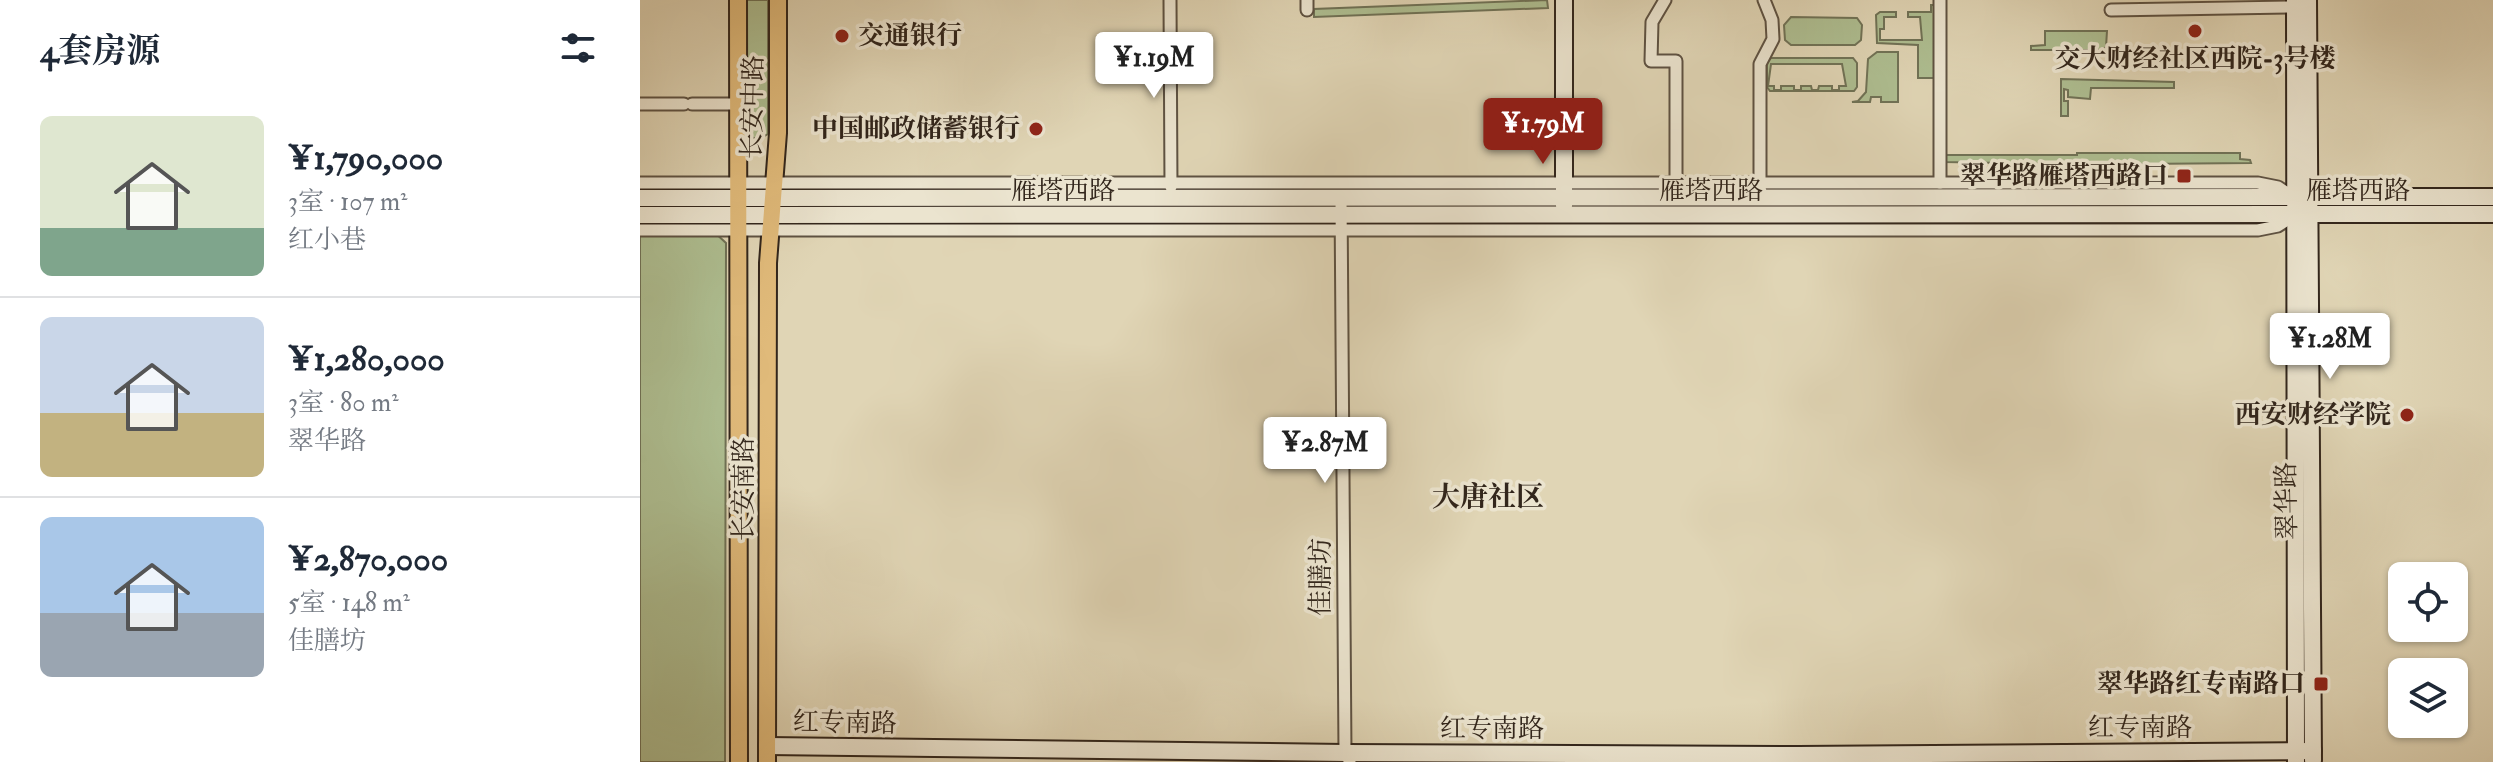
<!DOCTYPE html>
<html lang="zh">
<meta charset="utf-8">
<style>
body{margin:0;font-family:"IM FELL Double Pica","Noto Serif SC",serif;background:#f6f6f7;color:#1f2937;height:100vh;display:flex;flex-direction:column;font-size:30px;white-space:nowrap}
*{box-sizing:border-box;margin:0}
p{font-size:26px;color:#747a83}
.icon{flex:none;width:44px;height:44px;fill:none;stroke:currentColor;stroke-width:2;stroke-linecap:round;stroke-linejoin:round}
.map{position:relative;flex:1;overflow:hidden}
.drawer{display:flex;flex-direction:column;background:#fff;width:640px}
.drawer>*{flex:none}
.buttons{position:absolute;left:1748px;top:562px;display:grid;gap:16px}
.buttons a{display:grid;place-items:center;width:80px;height:80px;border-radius:12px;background:#fff;box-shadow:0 2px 6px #0004;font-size:40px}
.price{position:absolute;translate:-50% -68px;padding:0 18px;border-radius:8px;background:#fff;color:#222;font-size:26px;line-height:52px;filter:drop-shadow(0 2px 4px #0008)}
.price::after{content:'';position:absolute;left:50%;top:48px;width:24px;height:18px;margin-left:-12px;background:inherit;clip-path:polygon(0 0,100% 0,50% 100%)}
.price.active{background:#8f2418;color:#fff}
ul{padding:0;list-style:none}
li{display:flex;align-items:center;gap:24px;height:200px;padding:0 40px}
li+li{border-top:2px solid #e0e1e3}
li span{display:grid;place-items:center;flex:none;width:224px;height:160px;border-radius:12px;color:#555}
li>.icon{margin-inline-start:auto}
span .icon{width:96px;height:96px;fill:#fffc;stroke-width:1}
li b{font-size:34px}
h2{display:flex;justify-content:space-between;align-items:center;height:96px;padding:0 40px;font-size:34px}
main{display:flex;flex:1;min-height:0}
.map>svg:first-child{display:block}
</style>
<main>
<section class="drawer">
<h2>4套房源<svg class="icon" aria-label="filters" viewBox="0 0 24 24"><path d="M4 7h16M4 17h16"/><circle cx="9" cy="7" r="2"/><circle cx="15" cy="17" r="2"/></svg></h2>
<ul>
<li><span style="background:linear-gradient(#dfe7d0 70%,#7fa58c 0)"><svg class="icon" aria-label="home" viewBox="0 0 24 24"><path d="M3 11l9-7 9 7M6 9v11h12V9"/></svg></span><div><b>¥1,790,000</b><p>3室 · 107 m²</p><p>红小巷</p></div></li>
<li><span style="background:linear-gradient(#c9d6e8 60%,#c2b280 0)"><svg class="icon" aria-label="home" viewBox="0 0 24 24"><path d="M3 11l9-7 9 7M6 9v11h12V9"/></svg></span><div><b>¥1,280,000</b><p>3室 · 80 m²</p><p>翠华路</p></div></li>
<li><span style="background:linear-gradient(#a9c7e8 60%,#9aa5b1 0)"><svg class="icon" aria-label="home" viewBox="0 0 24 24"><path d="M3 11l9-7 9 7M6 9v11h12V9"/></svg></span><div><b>¥2,870,000</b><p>5室 · 148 m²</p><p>佳膳坊</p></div></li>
</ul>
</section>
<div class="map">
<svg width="1853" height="762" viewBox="0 0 1853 762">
<rect width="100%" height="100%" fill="#e0d5b5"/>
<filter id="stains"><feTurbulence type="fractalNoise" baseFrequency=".0025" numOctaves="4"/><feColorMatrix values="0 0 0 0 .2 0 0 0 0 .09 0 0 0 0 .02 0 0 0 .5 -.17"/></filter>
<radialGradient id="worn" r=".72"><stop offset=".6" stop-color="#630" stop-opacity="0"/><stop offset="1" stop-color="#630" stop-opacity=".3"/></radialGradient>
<g fill="#aebe91" stroke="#707256" stroke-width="2" fill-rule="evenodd">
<path d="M104 0H128V134L119 139 105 136Z"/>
<path d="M907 0 908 8 674 17V9Z"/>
<path d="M1291 5H1295V78H1278V45L1237 43 1236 15 1240 12H1256V17H1244V29H1240V40H1282L1280 17H1268V12H1291Z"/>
<path d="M1151 17 1217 18 1222 25 1221 40 1215 45H1151L1145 40 1144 25Z"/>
<path d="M1405 31H1467L1466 47 1462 50H1391V46L1405 45Z"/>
<path d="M1237 52H1258V102H1241V97H1231L1230 102H1212L1218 101 1226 92 1228 59Z"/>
<path d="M1131 58H1213L1217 63V87L1214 91H1130L1127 87V63ZM1131 64H1202L1206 86H1199V90H1192V86H1179L1178 90H1172L1171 86H1161V90H1154V86H1141V90H1134V86H1128Z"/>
<path d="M1421 79 1534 82V88H1451L1450 99 1428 97V90L1424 89V101H1428V116H1421Z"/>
<path d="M1437 153H1600V159L1610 160 1611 163 1496 164 1483 162 1481 164C1471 164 1464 166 1455 164 1441 162 1432 158 1418 164L1304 162V155H1437Z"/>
<rect x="1276" y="220" width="347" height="7"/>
<path d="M0 231H73L86 243 85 762H0Z"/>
</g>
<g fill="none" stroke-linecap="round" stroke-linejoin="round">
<g stroke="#5e5242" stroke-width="15">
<g id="street">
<path d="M530 0 531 187"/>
<path d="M667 0V10"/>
<path d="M1025 0 1012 22 1011 61H1036V183"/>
<path d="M1300 0V183"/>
<path d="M1471 10 1655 7"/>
<path d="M0 104H44"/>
<path d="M52 104H98"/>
<path d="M0 183H1618L1638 187 1652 196"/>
<path d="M1120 183V64L1133 39 1132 20 1124 0"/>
<path d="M701 198 705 753 710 762"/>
<path d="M0 230H1618L1638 226 1655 215"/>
</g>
</g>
<g stroke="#32261c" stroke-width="20">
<g id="secondary">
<path d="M924 0V206"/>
<path d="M1655 0 1656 762"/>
<path d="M1668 0 1673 760"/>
<path d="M0 198 1853 197"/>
<path d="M0 215 1853 214"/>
<path d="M127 746 705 753 1158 755 1673 751"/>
</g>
</g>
<g stroke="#32261c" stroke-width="20">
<g id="primary">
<path d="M98 0 99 762"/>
<path d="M127 762 128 263 138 133V0"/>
</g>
</g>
<use href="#street" stroke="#ebe4cf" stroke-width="11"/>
<use href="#secondary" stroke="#ebe4cf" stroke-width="16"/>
<use href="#primary" stroke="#e0ba7a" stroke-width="16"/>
</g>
<g fill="#8f2418" stroke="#ebe4cf" stroke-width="3">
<circle cx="1555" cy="31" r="8"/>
<circle cx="202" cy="36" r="8"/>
<circle cx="396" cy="129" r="8"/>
<rect x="1536" y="168" width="16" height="16" rx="4"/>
<circle cx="1767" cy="415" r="8"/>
<rect x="1673" y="676" width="16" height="16" rx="4"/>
</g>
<g text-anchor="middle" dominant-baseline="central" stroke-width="7" stroke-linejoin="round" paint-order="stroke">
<g font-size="26" font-weight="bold" fill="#32261c" stroke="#ebe4cf" text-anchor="end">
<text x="218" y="36" text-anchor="start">交通银行</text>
<text x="1555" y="59" text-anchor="middle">交大财经社区西院-3号楼</text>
<text x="380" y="129">中国邮政储蓄银行</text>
<text x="1528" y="176">翠华路雁塔西路口</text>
<text x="1751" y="415">西安财经学院</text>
<text x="1665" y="684">翠华路红专南路口</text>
</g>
<g font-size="26" fill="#32261c" stroke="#ebe4cf">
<text transform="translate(113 107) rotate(-89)">长安中路</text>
<text x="423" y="191">雁塔西路</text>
<text x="1071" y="191">雁塔西路</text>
<text x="1718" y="191">雁塔西路</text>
<text transform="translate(104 489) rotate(-90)">长安南路</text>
<text transform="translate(1647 501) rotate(-91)">翠华路</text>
<text transform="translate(681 577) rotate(-90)">佳膳坊</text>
<text transform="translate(205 723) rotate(1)">红专南路</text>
<text x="1500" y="728">红专南路</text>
<text x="852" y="729">红专南路</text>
</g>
<g font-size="28" font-weight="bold" fill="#32261c" stroke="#ebe4cf">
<text x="848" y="497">大唐社区</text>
</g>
</g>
<rect width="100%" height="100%" filter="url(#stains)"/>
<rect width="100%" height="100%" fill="url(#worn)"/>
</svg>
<div class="buttons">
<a><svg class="icon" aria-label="locate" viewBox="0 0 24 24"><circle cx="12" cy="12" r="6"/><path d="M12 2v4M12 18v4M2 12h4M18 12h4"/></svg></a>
<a><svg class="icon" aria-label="layers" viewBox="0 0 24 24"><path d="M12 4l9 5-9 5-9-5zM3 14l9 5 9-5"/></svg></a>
</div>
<b class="price" style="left:514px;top:100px">¥1.19M</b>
<b class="price active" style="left:903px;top:166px">¥1.79M</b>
<b class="price" style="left:1690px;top:381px">¥1.28M</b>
<b class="price" style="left:685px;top:485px">¥2.87M</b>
</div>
</main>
